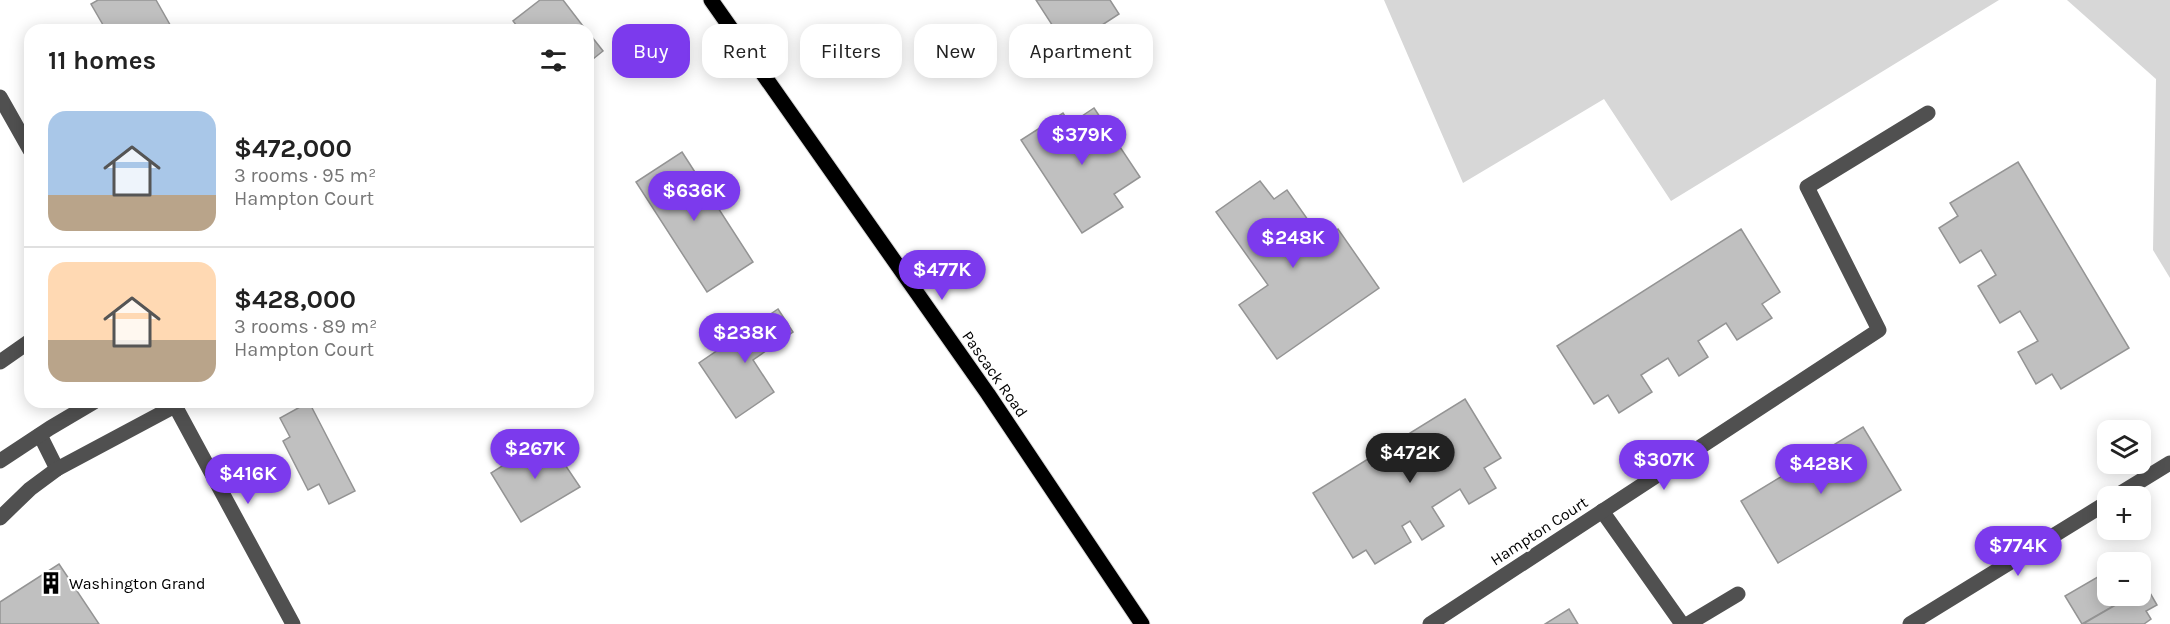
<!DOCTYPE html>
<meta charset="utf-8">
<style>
body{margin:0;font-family:Karla,sans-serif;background:#f2f2f2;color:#222;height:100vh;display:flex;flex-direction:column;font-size:22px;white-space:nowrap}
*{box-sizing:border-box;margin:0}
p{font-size:20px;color:#767676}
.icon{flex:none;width:33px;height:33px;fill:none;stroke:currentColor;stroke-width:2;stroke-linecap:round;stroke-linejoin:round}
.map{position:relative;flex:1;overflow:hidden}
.sheet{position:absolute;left:24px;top:24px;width:570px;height:384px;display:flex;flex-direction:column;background:#fff;border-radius:18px;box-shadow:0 3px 15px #0003}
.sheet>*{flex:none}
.guide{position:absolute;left:612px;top:24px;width:570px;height:54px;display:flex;gap:12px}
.tools{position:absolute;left:2097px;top:420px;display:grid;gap:12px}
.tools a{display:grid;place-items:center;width:54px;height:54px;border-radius:12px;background:#fff;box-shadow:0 3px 15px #0003;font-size:30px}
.price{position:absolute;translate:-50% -51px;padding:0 14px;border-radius:21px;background:#7c3aed;color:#fff;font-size:20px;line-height:39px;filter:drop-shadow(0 2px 3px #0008)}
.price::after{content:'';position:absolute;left:50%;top:36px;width:18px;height:14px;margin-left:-9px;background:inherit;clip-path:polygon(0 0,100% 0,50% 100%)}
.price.selected{background:#222;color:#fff}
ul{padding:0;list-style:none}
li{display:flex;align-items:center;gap:18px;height:150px;padding:0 24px}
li+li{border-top:2px solid #e0e0e0}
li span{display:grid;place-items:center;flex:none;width:168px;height:120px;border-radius:18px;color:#555}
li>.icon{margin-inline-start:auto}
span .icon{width:72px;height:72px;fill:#fffc;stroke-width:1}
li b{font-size:26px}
h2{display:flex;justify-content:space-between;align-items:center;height:72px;padding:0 24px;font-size:26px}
.pill{padding:0 21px;border-radius:18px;background:#fff;box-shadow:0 3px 15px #0003;font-size:21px;line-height:54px}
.pill.selected{background:#7c3aed;color:#fff}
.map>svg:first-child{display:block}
</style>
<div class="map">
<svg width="2170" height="624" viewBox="0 0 2170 624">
<rect width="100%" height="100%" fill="#fff"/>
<g fill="#d7d7d7">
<path d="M1384 0H1999L1671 201 1604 99 1463 183Z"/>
<path d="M2067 0H2170V278L2153 250 2156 79Z"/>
</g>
<g fill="#c0c0c0" stroke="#949494" stroke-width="1.5">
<path d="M98 0H156L173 30H106L91 4Z"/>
<path d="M540 0H563L586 30H520L513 21Z"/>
<path d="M1036 0H1110L1119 14 1067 48Z"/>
<path d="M588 32 603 51 588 63Z"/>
<path d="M1094 108 1140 177 1114 194 1123 207 1082 233 1021 140 1063 113 1070 124Z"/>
<path d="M682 152 753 262 707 292 636 182Z"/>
<path d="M2018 162 2129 348 2061 389 2052 374 2036 384 2018 352 2038 341 2020 311 2000 323 1978 286 1996 275 1981 250 1960 263 1939 228 1958 216 1950 203Z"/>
<path d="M1260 181 1274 199 1287 190 1322 240 1338 229 1379 288 1277 359 1239 305 1268 285 1216 212Z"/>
<path d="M1741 229 1780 292 1762 304 1772 318 1737 340 1726 323 1698 341 1708 357 1679 376 1668 358 1641 375 1652 392 1619 413 1608 395 1594 404 1557 346Z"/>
<path d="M778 309 793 332 753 360 774 392 736 418 699 363Z"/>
<path d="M1465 399 1501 458 1484 468 1496 488 1469 504 1460 489 1432 507 1444 526 1422 540 1410 521 1402 526 1411 542 1375 564 1366 550 1353 558 1313 493Z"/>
<path d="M309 402 355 491 329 504 319 484 308 490 283 441 290 437 280 418Z"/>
<path d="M1863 427 1901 490 1778 563 1741 501Z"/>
<path d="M547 438 580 487 521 522 491 473Z"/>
<path d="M59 564 99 624H0V602Z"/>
<path d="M2108 571V596H2131L2082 624 2065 596Z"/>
<path d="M2146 586 2157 605 2146 611 2151 619 2144 624H2083L2131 596H2140V590Z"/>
<path d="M1569 609 1578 624H1545Z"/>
</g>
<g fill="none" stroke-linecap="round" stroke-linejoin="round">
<g stroke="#dbdbdb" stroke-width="17">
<path id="major" d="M711 0 988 394 1142 624"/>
</g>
<g stroke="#505050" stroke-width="15">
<path d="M0 97 30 150"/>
<path d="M0 362 30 341"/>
<path d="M173 402 293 624"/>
<path d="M40 435 57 469"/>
<path d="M0 461 50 428 94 402"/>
<path d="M2116 496 2170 463"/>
<path d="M1602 511 1682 624"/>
<path d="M0 518 30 489 57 469 175 406"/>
<path d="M1430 624 1879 330 1807 187 1928 113"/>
<path d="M1688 624 1738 594"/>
<path d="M1910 624 2108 502"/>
</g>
<use href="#major" stroke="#000" stroke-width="15"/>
</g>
<defs>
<g id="building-bare" transform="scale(1.8)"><path d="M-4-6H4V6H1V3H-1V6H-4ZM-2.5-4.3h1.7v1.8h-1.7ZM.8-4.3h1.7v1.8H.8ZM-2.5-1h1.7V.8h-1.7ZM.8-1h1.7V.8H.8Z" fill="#000" stroke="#fff" stroke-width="2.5" paint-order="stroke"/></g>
</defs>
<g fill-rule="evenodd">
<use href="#building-bare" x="51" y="583"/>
</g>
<g text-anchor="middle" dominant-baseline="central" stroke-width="4.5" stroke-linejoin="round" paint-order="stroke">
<g font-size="16" fill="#000" stroke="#fff">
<text transform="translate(995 374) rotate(55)">Pascack Road</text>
<text transform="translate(1539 531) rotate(-33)">Hampton Court</text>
</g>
<g font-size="16" fill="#000" stroke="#fff" text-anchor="start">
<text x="69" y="583">Washington Grand</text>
</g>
</g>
</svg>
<div class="tools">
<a><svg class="icon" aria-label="layers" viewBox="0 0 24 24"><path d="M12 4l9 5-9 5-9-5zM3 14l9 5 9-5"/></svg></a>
<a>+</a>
<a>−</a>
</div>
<b class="price" style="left:1082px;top:166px">$379K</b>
<b class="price" style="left:694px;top:222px">$636K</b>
<b class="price" style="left:1293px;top:269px">$248K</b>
<b class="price" style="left:942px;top:301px">$477K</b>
<b class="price" style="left:745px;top:364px">$238K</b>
<b class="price" style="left:535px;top:480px">$267K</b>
<b class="price selected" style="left:1410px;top:484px">$472K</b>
<b class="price" style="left:1664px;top:491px">$307K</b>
<b class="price" style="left:1821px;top:495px">$428K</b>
<b class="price" style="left:248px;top:505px">$416K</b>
<b class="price" style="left:2018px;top:577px">$774K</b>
<div class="guide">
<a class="pill selected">Buy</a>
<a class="pill">Rent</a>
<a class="pill">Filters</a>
<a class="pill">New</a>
<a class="pill">Apartment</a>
</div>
<section class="sheet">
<h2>11 homes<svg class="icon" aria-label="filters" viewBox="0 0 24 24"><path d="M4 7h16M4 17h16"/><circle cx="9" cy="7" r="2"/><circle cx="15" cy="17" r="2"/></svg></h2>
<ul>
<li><span style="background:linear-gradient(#a9c7e8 70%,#b9a48a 0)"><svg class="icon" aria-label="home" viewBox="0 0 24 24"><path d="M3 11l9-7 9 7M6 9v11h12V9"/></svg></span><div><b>$472,000</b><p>3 rooms · 95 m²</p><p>Hampton Court</p></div></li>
<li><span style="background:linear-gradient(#ffd9b3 65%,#b9a48a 0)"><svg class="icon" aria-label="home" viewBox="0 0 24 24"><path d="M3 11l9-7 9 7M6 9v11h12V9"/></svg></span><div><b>$428,000</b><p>3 rooms · 89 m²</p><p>Hampton Court</p></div></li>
</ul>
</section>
</div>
